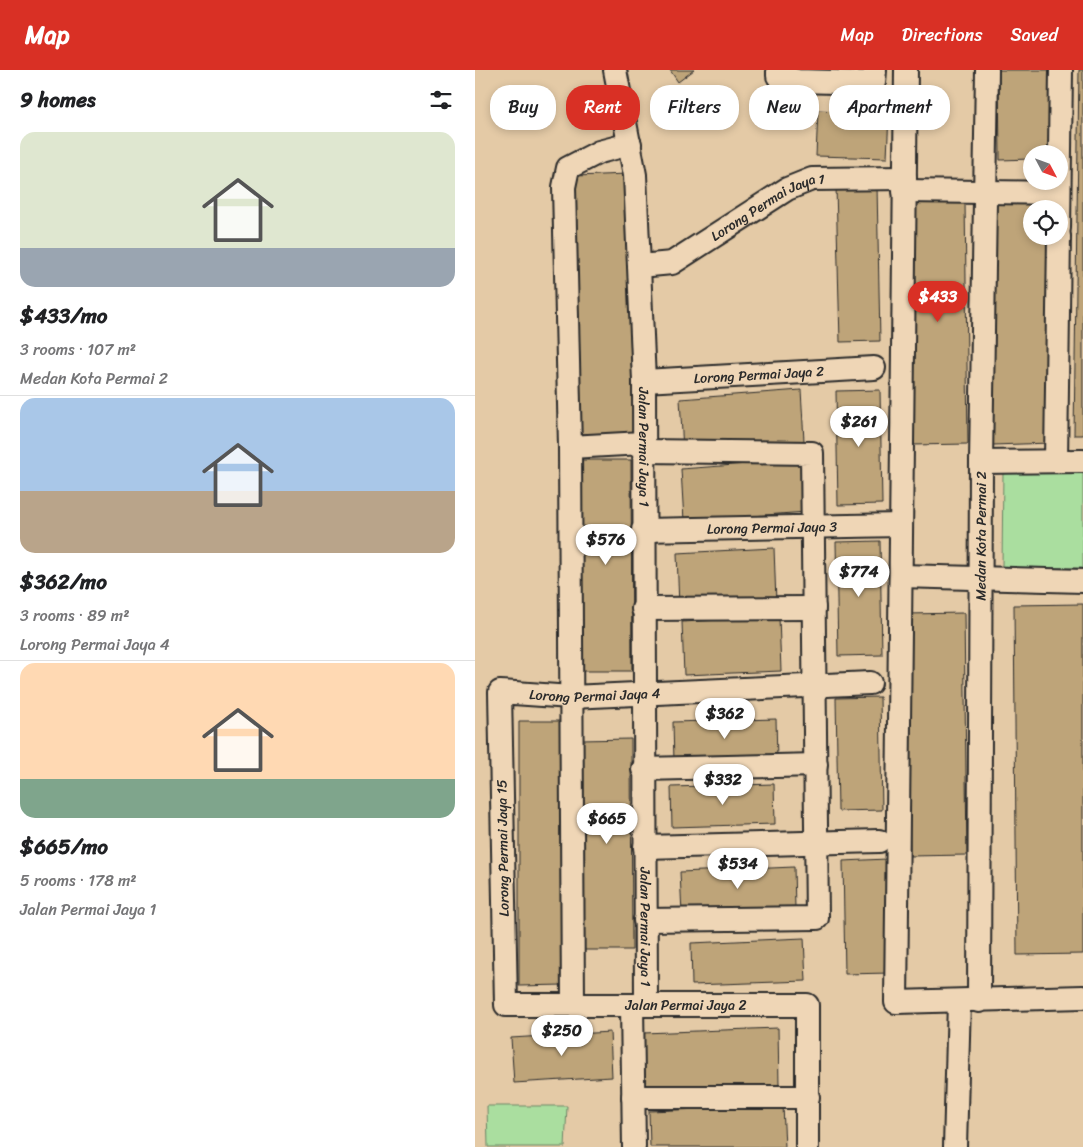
<!DOCTYPE html>
<meta charset="utf-8">
<style>
body{margin:0;font-family:Sriracha,sans-serif;background:#f6f6f6;color:#202124;height:100vh;display:flex;flex-direction:column;font-size:19px;white-space:nowrap}
*{box-sizing:border-box;margin:0}
p{font-size:16px;color:#757577}
.icon{flex:none;width:28px;height:28px;fill:none;stroke:currentColor;stroke-width:2;stroke-linecap:round;stroke-linejoin:round}
.map{position:relative;flex:1;overflow:hidden}
.side{display:flex;flex-direction:column;background:#fff;width:475px}
.side>*{flex:none}
.top-card{position:absolute;left:15px;top:15px;width:475px;height:45px;display:flex;gap:10px}
.needle{width:32px;rotate:131deg}
.fabs{position:absolute;left:548px;top:75px;display:grid;gap:10px}
.fabs a{display:grid;place-items:center;width:45px;height:45px;border-radius:50%;background:#fff;box-shadow:0 2px 8px #0003;font-size:25px}
.price{position:absolute;translate:-50% -42px;padding:0 11px;border-radius:18px;background:#fff;color:#222;font-size:16px;line-height:32px;filter:drop-shadow(0 1px 2px #0008)}
.price::after{content:'';position:absolute;left:50%;top:30px;width:15px;height:11px;margin-left:-8px;background:inherit;clip-path:polygon(0 0,100% 0,50% 100%)}
.price.selected{background:#d93025;color:#fff}
ul{padding:0;list-style:none}
li{display:grid;align-content:center;gap:10px;height:265px;padding:0 20px}
li+li{border-top:1px solid #e0e0e0}
li span{display:grid;place-items:center;height:155px;border-radius:15px;color:#555}
li>.icon{margin-inline-start:auto}
span .icon{width:90px;height:90px;fill:#fffc;stroke-width:1}
li b{font-size:21px}
h2{display:flex;justify-content:space-between;align-items:center;height:60px;padding:0 20px;font-size:21px}
.chip{padding:0 18px;border-radius:20px;background:#fff;box-shadow:0 2px 8px #0003;font-size:18px;line-height:45px}
.chip.selected{background:#d93025;color:#fff}
header{display:flex;align-items:center;gap:30px;box-sizing:border-box;height:70px;padding:0 25px;background:#d93025;color:#fff}
header strong{font-size:24px}
nav{display:flex;gap:28px;margin-inline-start:auto;font-size:18px}
main{display:flex;flex:1;min-height:0}
.map>svg:first-child{display:block}
</style>
<header>
<strong>Map</strong>
<nav><a>Map</a><a>Directions</a><a>Saved</a></nav>
</header>
<main>
<section class="side">
<h2>9 homes<svg class="icon" aria-label="filters" viewBox="0 0 24 24"><path d="M4 7h16M4 17h16"/><circle cx="9" cy="7" r="2"/><circle cx="15" cy="17" r="2"/></svg></h2>
<ul>
<li><span style="background:linear-gradient(#dfe7d0 75%,#9aa5b1 0)"><svg class="icon" aria-label="home" viewBox="0 0 24 24"><path d="M3 11l9-7 9 7M6 9v11h12V9"/></svg></span><div><b>$433/mo</b><p>3 rooms · 107 m²</p><p>Medan Kota Permai 2</p></div></li>
<li><span style="background:linear-gradient(#a9c7e8 60%,#b9a48a 0)"><svg class="icon" aria-label="home" viewBox="0 0 24 24"><path d="M3 11l9-7 9 7M6 9v11h12V9"/></svg></span><div><b>$362/mo</b><p>3 rooms · 89 m²</p><p>Lorong Permai Jaya 4</p></div></li>
<li><span style="background:linear-gradient(#ffd9b3 75%,#7fa58c 0)"><svg class="icon" aria-label="home" viewBox="0 0 24 24"><path d="M3 11l9-7 9 7M6 9v11h12V9"/></svg></span><div><b>$665/mo</b><p>5 rooms · 178 m²</p><p>Jalan Permai Jaya 1</p></div></li>
</ul>
</section>
<div class="map">
<svg width="608" height="1077" viewBox="0 0 608 1077">
<rect width="100%" height="100%" fill="#e4caa6"/>
<filter id="ink" filterUnits="userSpaceOnUse"><feTurbulence type="fractalNoise" baseFrequency=".02" numOctaves="2"/><feDisplacementMap in="SourceGraphic" scale="10" xChannelSelector="R" yChannelSelector="G"/><feConvolveMatrix kernelMatrix="1 2 1 2 8 2 1 2 1" color-interpolation-filters="sRGB"/></filter>
<g filter="url(#ink)">
<g fill="#aade9f" stroke="#6a8465">
<path d="M528 402 608 403V498L527 497Z"/>
<path d="M12 1036H92L90 1077H13Z"/>
</g>
<g fill="#bea479" stroke="#2b2b2b">
<path d="M195 0H219L203 12Z"/>
<path d="M524 0H578V84H556V89L525 90Z"/>
<path d="M604 0H608V365H599Z"/>
<path d="M343 40 414 43 412 88 341 86Z"/>
<path d="M153 104 160 363 106 364 100 106Z"/>
<path d="M402 116 405 271 365 272 361 117Z"/>
<path d="M490 131 493 374 436 375 433 132Z"/>
<path d="M571 131 572 139H556V166H572L575 373 518 375 515 132Z"/>
<path d="M326 320 329 371 208 380 205 329Z"/>
<path d="M405 320 407 434 363 435 361 321Z"/>
<path d="M105 390H156L157 601H106Z"/>
<path d="M327 390 331 442 209 451 206 399Z"/>
<path d="M405 471 407 585 363 586 361 472Z"/>
<path d="M299 478 301 532 204 537 202 483Z"/>
<path d="M608 534V884L542 885 539 535Z"/>
<path d="M489 543 492 785 435 786 432 544Z"/>
<path d="M304 547 306 601 209 605 207 552Z"/>
<path d="M405 627 407 740 363 741 361 628Z"/>
<path d="M301 649 302 689 199 692 198 652Z"/>
<path d="M44 651H88V915L44 916Z"/>
<path d="M156 669 157 880H107L106 670Z"/>
<path d="M299 714 300 754 197 757 196 717Z"/>
<path d="M412 789 415 903 370 904 368 791Z"/>
<path d="M319 797 320 839 207 844 205 802Z"/>
<path d="M329 868 331 911 217 915 216 873Z"/>
<path d="M303 958 304 1016 169 1020 168 963Z"/>
<path d="M135 962 137 1007 39 1013 36 968Z"/>
<path d="M308 1036 310 1077H175L174 1041Z"/>
</g>
<g fill="none" stroke-linecap="round" stroke-linejoin="round">
<g stroke="#2b2b2b" stroke-width="26">
<g id="minor">
<path id="s1" d="M140 0 160 105 169 311 171 935"/>
<path d="M303 0V6L322 11 399 13 400 0"/>
<path d="M431 0 421 932 608 927"/>
<path d="M429 121 584 123"/>
<path d="M584 158 586 0"/>
<path id="s2" d="M165 196 197 193 312 119 337 109 430 108"/>
<path id="s3" d="M169 311 399 298"/>
<path d="M95 377 168 373"/>
<path d="M169 381 337 383 342 848 170 850"/>
<path d="M581 391 584 166"/>
<path d="M506 392 608 391"/>
<path id="s4" d="M168 460 426 455"/>
<path d="M426 506 608 511"/>
<path d="M168 539 339 538"/>
<path d="M168 699 341 695"/>
<path d="M170 777 404 771"/>
<path id="s5" d="M504 931 506 392 512 0"/>
<path d="M98 935 95 377 89 117 93 98 124 82 155 74"/>
<path d="M157 935 159 1077"/>
<path d="M158 1027H333"/>
<path id="s6" d="M332 1077V935H31L25 622 96 627 395 613"/>
<path d="M480 1077 484 931"/>
</g>
</g>
<use href="#minor" stroke="#efd6b6" stroke-width="22"/>
</g>
</g>
<g text-anchor="middle" dominant-baseline="central" stroke-width="4" stroke-linejoin="round" paint-order="stroke">
<g font-size="14" fill="#2b2b2b" stroke="#efd6b6">
<text stroke="none"><textPath href="#s2" startOffset="144">Lorong Permai Jaya 1</textPath></text>
<text stroke="none"><textPath href="#s3" startOffset="115">Lorong Permai Jaya 2</textPath></text>
<text stroke="none"><textPath href="#s1" startOffset="379">Jalan Permai Jaya 1</textPath></text>
<text stroke="none"><textPath href="#s4" startOffset="129">Lorong Permai Jaya 3</textPath></text>
<text stroke="none"><textPath href="#s5" startOffset="465">Medan Kota Permai 2</textPath></text>
<text stroke="none"><textPath href="#s6" startOffset="851">Lorong Permai Jaya 4</textPath></text>
<text transform="translate(28 778) rotate(-91)">Lorong Permai Jaya 15</text>
<text stroke="none"><textPath href="#s1" startOffset="859">Jalan Permai Jaya 1</textPath></text>
<text x="211" y="935">Jalan Permai Jaya 2</text>
</g>
</g>
</svg>
<div class="fabs">
<a><svg class="needle" viewBox="-14 -14 28 28"><path d="M0-13l5 13h-10z" fill="#e53935"/><path d="M0 13l5-13h-10z" fill="#757577"/></svg></a>
<a><svg class="icon" aria-label="locate" viewBox="0 0 24 24"><circle cx="12" cy="12" r="6"/><path d="M12 2v4M12 18v4M2 12h4M18 12h4"/></svg></a>
</div>
<b class="price selected" style="left:463px;top:253px">$433</b>
<b class="price" style="left:384px;top:378px">$261</b>
<b class="price" style="left:131px;top:496px">$576</b>
<b class="price" style="left:384px;top:528px">$774</b>
<b class="price" style="left:250px;top:670px">$362</b>
<b class="price" style="left:248px;top:736px">$332</b>
<b class="price" style="left:132px;top:775px">$665</b>
<b class="price" style="left:263px;top:820px">$534</b>
<b class="price" style="left:87px;top:987px">$250</b>
<div class="top-card">
<a class="chip">Buy</a>
<a class="chip selected">Rent</a>
<a class="chip">Filters</a>
<a class="chip">New</a>
<a class="chip">Apartment</a>
</div>
</div>
</main>
